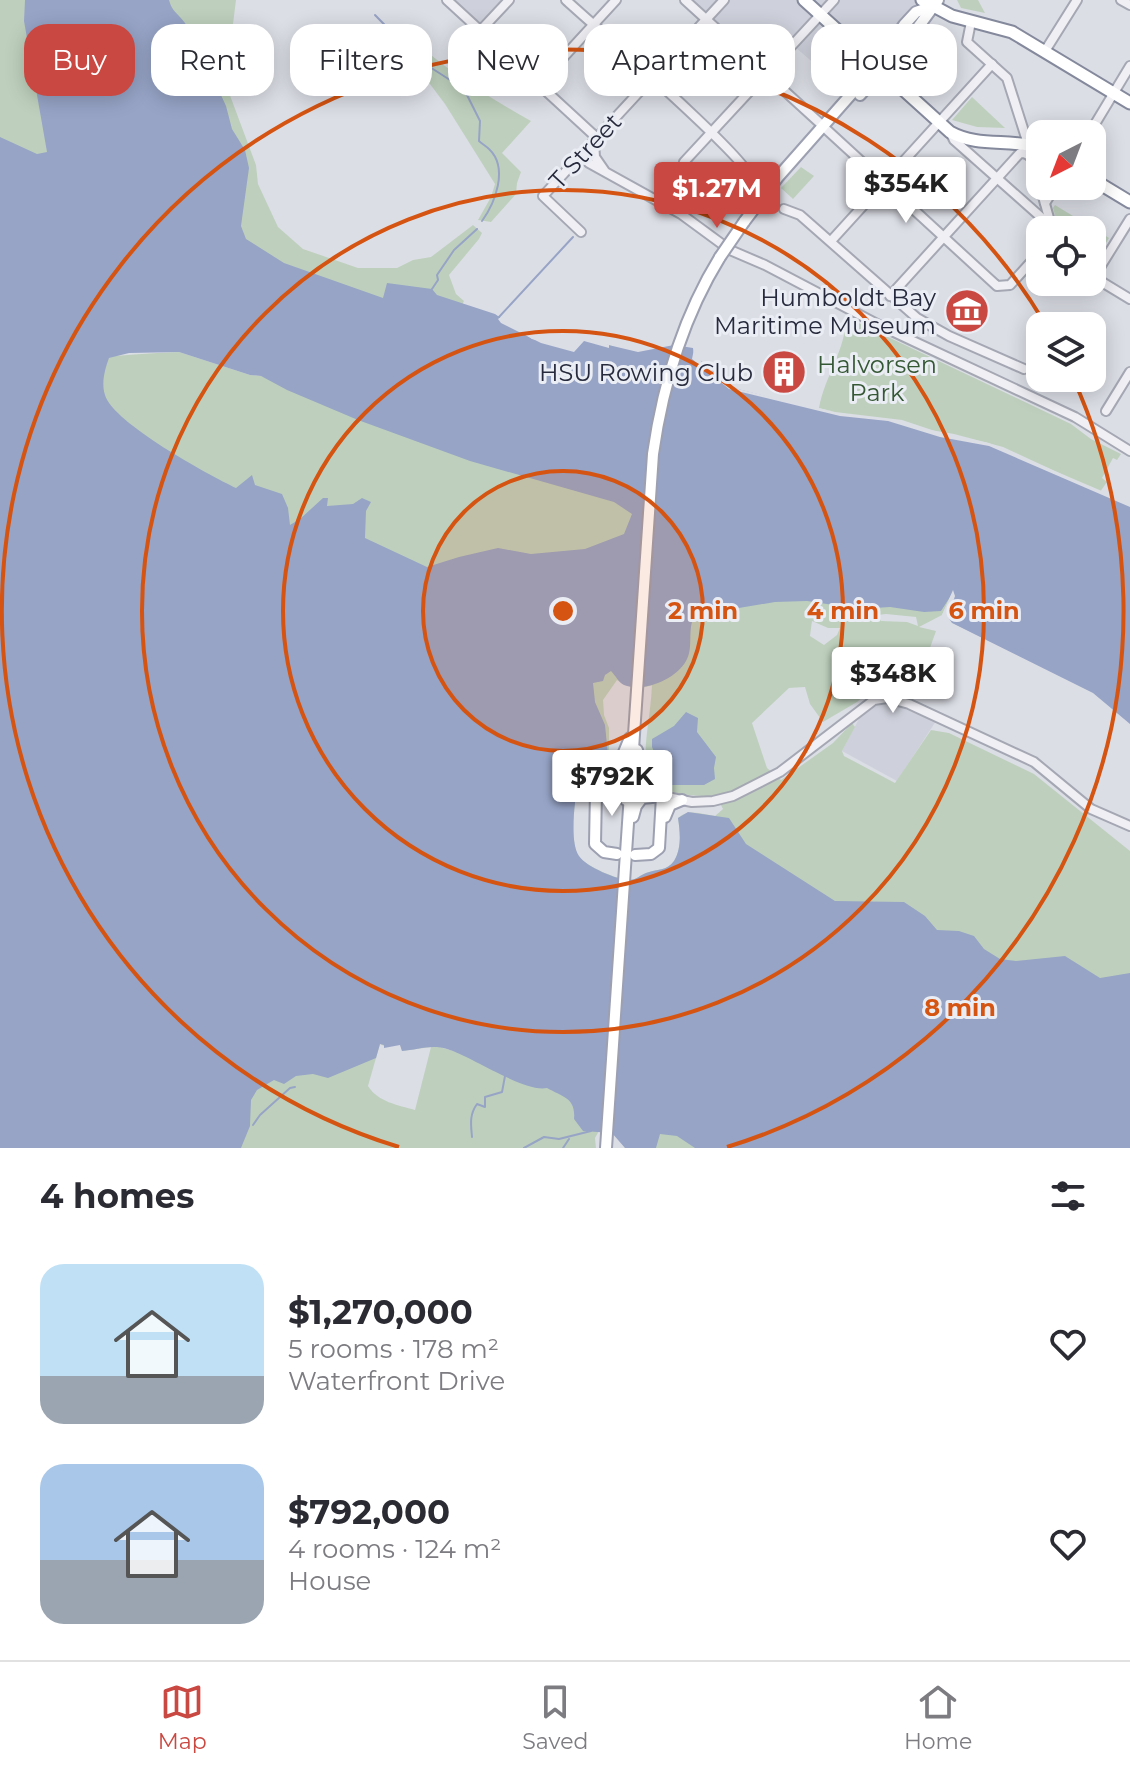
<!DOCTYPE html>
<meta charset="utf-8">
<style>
body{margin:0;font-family:Montserrat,sans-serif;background:#f2f2f3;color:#2b2b33;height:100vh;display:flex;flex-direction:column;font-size:30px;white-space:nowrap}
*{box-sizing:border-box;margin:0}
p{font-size:26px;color:#7c7c81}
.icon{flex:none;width:44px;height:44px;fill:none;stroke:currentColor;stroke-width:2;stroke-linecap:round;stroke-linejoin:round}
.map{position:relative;height:1148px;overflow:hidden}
.side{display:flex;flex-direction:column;background:#fff;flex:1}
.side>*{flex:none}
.hud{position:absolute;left:24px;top:24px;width:1082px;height:72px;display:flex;gap:16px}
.needle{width:52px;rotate:222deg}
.tools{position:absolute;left:1026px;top:120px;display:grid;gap:16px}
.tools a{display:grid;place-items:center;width:80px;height:80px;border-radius:16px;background:#fff;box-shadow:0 4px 20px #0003;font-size:40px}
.price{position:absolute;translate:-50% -68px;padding:0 18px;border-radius:8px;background:#fff;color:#222;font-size:26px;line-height:52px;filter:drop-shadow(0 2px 4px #0008)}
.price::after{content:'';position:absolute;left:50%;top:48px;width:24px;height:18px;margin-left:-12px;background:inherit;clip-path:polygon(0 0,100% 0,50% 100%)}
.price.on{background:#ca4842;color:#fff}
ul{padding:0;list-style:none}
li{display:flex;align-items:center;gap:24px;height:200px;padding:0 40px}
li span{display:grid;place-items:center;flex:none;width:224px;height:160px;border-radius:24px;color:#555}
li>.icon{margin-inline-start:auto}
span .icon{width:96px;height:96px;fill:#fffc;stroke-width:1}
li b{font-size:34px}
h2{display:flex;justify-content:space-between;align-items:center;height:96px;padding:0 40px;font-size:34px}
.chip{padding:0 28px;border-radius:24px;background:#fff;box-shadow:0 4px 20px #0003;font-size:28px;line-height:72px}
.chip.on{background:#ca4842;color:#fff}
.tabs{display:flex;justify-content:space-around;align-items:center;height:112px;border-top:2px solid #e1e1e2;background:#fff;font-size:22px;color:#7c7c81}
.tabs a{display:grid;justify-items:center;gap:4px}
.tabs .on{color:#ca4842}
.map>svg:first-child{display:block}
</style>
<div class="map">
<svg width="1130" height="1148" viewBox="0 0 1130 1148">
<rect width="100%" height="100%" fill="#dcdee6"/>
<g fill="#ced0db">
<path d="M451 0H506L480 27Z"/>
<path d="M689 0H928L850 94 788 41 763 68Z"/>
<path d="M889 703 936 721 897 781 842 751 860 717 876 706Z"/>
</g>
<g fill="#bed0bd" fill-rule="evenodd">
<path d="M0 0H66L62 134 0 292Z"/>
<path d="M112 0H236L233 24 218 37 222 74 256 165 258 184 278 227 303 249 358 268H397L413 260 431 257 473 225 482 233 479 239 449 275 456 294 464 301 462 305 500 317 498 319 501 323 531 340 574 352 584 341 608 347 609 345 639 355 677 349 670 373 564 354 451 315 388 300 381 303 237 267 203 250H187L141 228 117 212 113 200 106 198 105 180 97 153 95 117 96 91Z"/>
<path d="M957 0H978L985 13 961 8Z"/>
<path d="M404 31C441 67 486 96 531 121L502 153 521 172 517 183 516 194 491 222 478 220 491 197 495 184 445 104 421 72 392 42Z"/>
<path d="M972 97 1005 128 977 127 952 120Z"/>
<path d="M801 167 814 176 793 199 781 188Z"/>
<path d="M1055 205 1109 238 1092 265V230H1059L1053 208Z"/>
<path d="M846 317 1071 424 1091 439 1121 454 1117 460 1113 458 1102 478 1107 482 1100 492 1003 447 954 434 740 398 742 394 835 412 819 408C825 375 846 350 846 317Z"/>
<path d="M179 352 250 375 261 376 633 500 683 599 952 593 942 615 919 627 936 631 915 690 897 683 888 675 857 702 823 722 810 704 805 687 789 688 752 723 767 768 781 780 833 743 852 723 855 727 842 751 844 756 895 783 931 730 949 733 1034 774 1130 851V1013L528 863 0 367C60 362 119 354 179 352ZM886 614 916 617 918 626 907 622 881 621 878 615ZM812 621 828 628H840L837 635 824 645 810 636ZM617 680C628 687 640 690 652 685 649 752 620 798 716 796L723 809 715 816C703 814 688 808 678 818 680 831 682 848 674 861 667 871 657 869 646 873 640 875 637 880 629 880 618 880 586 866 579 857 569 842 575 799 578 782L609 756V728L604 715 603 700Z"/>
<path d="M389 1032 781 1148H625L617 1136 599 1131 595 1138 596 1148H0V1049ZM380 1044 384 1046 400 1044 402 1051 431 1047 415 1110C398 1105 378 1102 368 1086Z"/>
</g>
<g fill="#97a4c6" fill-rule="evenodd">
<path d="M25 0H169C172 12 178 13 185 23 191 32 190 40 199 47L226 106 232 129 245 150 249 168 241 226 246 239 284 263 383 298 387 283 432 289 437 295 495 314 532 339 575 350 583 339 638 352 674 345 693 348 694 355 734 388 840 415 893 421 944 435 990 444 1130 505V728L1088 692 949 622 948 613 952 594 941 611 924 612 890 607 860 609 807 601 775 602 733 609 709 619 694 617C687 630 694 648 686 661 676 679 644 693 624 685 618 682 616 676 611 671L605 675 603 681 593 683 595 702 605 725 608 755 601 759 578 782C575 799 569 842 579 856 586 867 618 880 629 880 637 880 640 875 646 873 657 869 667 871 674 861 682 848 680 831 678 818L688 812 729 818 746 844 835 901 904 902 925 916 937 930 959 931 974 936 984 949 1000 959 1016 961 1065 956 1100 978 1130 973V1148H695L677 1136 660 1134 656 1148H625L612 1133 583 1131 574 1119C576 1098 563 1097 547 1088 525 1093 471 1056 447 1049 431 1044 417 1050 402 1051L400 1045 384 1048V1045L380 1044 376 1058 328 1078 313 1074 296 1076 284 1084 274 1080 257 1090 251 1100 250 1126 241 1148H0V137L37 154 47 152 24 21ZM179 352 250 375 261 376 287 390 358 420 470 461 614 502 632 514 624 534 585 549 531 554 498 548 459 557 427 567 365 538 366 511 371 502 362 498 353 504 327 506 328 498H323L300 519 290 525 288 508 282 494 255 485 252 475 236 488C209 475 113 423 105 395 101 383 105 369 109 358L129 353Z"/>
<path d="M686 712 698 718 697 732 716 757 714 768 715 779 704 785H669L652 747V739L674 726Z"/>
</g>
<g fill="#dcdee6">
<path d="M502 316 526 333 558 344 573 348 584 335 609 345V348L584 341 574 352 541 343 501 323 498 319Z"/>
<path d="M694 349 703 364 734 388 835 412 902 420 935 431 989 443 1130 503V507L989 446 940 437 888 421 840 416 729 389 692 359Z"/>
<path d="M953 590 955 596 948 617 952 623 1093 693 1130 724V732L1082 692 946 625 942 615Z"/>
</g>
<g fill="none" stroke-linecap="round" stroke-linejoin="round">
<g stroke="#97a4c6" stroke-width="2">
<path d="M375 15 419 60 464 89 480 121 479 141C482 144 486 146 489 149 509 168 495 203 482 221"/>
<path d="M432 289 438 280 437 275 454 250 477 229"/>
<path d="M499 317 573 237"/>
<path d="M253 1125 260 1115 290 1088 295 1087"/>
<path d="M472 1137C471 1125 469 1115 477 1104L485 1107V1097L502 1092 505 1076"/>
<path d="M524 1148 544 1137 559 1139 591 1131"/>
<path d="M563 1148 569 1139"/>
</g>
<g stroke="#a5a8b3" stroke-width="12">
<g id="minor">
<path d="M447 0 597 138"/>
<path d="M566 0C592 24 746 157 750 177"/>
<path d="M685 0 823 126"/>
<path d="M1121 0 1130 5"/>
<path d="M971 22 967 42 1007 78 1028 144"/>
<path d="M480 31 509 0"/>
<path d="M1045 51 1077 0"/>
<path d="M538 85 616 0"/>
<path d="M827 130 997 286 1010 285 1040 252"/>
<path d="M950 132 954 140 1051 226"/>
<path d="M1089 134 1130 66"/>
<path d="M594 142 595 157 604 170"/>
<path d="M581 156 589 163 681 214 730 250 765 265 881 326 1075 417 1130 451"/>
<path d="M684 162 834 0"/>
<path d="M1040 186 1051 225"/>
<path d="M1045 203 1056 186"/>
<path d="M784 209 800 215 917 318 949 336 1024 369"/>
<path d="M581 232 543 196 724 0"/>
<path d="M831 241 992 64"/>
<path d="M1092 276 1130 299"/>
<path d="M1094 277 1130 219"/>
<path d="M890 296 1020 153C1036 152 1036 173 1040 186"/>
<path d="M1106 411 1130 372"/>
<path d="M662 796 692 802 713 801 733 796 780 772 874 700 887 698 909 704 1034 762 1091 809 1130 826"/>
</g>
</g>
<g stroke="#9ca0b1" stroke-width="14">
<g id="major">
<path d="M860 95 908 41 938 0"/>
<path d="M744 222 778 177 876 66 904 25 916 12 933 6"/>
<path d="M637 750 645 779 662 796"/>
<path d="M604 780 612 777 619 780 626 800"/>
<path d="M633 817 636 806 642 798 662 796"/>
<path d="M665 817 670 805 682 800"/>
<path d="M617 854 604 852 595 844 596 790 620 762 630 738"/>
<path d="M635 855 651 854 659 848 662 796"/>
<path d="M606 1148 653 454C663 384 683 317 720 257"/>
</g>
</g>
<g stroke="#84899c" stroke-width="15">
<g id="highway">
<path d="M804 0 950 132C979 148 1010 138 1040 148"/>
<path d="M922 0 952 16 1012 32 1130 103"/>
<path d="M1092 179 1130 202"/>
</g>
</g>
<use href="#minor" stroke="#efeff4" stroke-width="8"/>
<use href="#major" stroke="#fff" stroke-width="10"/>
<use href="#highway" stroke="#fff" stroke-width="11"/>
<g stroke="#9ca0b1" stroke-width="14" stroke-linecap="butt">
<path id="major-bridge" d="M720 257 744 222"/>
</g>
<use href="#major-bridge" stroke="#fff" stroke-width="10"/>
</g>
<circle cx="563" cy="611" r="140" fill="#d55411" fill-opacity=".12"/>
<g fill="none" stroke="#d55411" stroke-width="4">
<circle cx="563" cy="611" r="140"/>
<circle cx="563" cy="611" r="280"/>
<circle cx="563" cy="611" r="421"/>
<path d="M399 1147A561 561 0 1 1 1044 322M1073 378A561 561 0 0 1 727 1147"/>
</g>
<defs>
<g id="museum-disc" transform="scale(2.3)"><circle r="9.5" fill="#ca4842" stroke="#ebedf4"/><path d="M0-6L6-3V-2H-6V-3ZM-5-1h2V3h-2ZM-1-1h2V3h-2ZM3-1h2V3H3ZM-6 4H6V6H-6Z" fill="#fff"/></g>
<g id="building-disc" transform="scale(2.3)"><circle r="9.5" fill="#ca4842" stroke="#ebedf4"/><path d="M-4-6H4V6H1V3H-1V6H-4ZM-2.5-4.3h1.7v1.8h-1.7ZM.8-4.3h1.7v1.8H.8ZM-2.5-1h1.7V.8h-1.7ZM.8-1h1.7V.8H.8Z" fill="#fff"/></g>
</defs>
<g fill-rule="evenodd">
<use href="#museum-disc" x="967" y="311"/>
<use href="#building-disc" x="784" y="372"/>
</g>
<g text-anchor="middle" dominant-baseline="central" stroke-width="6" stroke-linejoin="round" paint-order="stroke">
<g font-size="24" fill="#262a3c" stroke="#ebedf4">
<text transform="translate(585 151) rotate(-47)">T Street</text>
</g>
<g font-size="24" fill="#262a3c" stroke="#ebedf4" text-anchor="end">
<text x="936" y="297">Humboldt Bay<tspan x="936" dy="28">Maritime Museum</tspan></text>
<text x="753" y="372">HSU Rowing Club</text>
</g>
<g font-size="24" fill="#345734" stroke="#ebedf4">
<text x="877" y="364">Halvorsen<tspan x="877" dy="28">Park</tspan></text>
</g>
</g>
<circle cx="563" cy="611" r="12" fill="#d55411" stroke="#ebedf4" stroke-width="4"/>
<g font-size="24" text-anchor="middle" font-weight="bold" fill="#d55411" stroke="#ebedf4" stroke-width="6" stroke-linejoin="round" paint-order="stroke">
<text x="703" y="619">2 min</text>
<text x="843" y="619">4 min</text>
<text x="984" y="619">6 min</text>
<text x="960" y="1016">8 min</text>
</g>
</svg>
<div class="tools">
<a><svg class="needle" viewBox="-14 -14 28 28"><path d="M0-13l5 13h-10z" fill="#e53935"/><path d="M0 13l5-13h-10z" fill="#7c7c81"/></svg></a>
<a><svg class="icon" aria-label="locate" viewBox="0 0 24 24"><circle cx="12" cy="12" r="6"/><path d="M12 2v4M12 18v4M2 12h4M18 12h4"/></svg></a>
<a><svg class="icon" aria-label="layers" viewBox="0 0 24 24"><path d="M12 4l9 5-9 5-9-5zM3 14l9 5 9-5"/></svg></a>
</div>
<b class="price" style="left:906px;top:225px">$354K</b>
<b class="price on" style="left:717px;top:230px">$1.27M</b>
<b class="price" style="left:893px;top:715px">$348K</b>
<b class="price" style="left:612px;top:818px">$792K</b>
<div class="hud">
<a class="chip on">Buy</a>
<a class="chip">Rent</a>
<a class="chip">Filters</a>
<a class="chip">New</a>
<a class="chip">Apartment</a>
<a class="chip">House</a>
</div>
</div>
<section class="side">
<h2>4 homes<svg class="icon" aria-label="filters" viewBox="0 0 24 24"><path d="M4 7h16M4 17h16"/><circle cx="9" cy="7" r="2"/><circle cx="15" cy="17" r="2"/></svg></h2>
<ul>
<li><span style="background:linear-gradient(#bfe0f5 70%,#9aa5b1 0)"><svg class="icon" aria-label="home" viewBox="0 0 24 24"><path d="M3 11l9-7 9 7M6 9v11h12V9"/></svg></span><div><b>$1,270,000</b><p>5 rooms · 178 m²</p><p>Waterfront Drive</p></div><svg class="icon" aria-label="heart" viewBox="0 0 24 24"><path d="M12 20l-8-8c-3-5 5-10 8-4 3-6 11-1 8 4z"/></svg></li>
<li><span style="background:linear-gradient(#a9c7e8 60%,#9aa5b1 0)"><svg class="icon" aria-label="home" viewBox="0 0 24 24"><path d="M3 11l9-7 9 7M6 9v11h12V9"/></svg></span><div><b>$792,000</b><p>4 rooms · 124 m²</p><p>House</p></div><svg class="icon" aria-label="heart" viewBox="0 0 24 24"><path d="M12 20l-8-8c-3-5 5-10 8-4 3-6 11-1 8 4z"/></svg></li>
</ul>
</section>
<nav class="tabs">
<a class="on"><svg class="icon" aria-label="map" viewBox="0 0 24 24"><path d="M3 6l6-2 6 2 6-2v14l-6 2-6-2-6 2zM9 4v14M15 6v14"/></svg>Map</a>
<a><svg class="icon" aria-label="saved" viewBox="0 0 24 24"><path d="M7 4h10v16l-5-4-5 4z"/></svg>Saved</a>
<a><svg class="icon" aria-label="home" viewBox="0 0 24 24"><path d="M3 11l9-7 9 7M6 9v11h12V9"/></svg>Home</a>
</nav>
